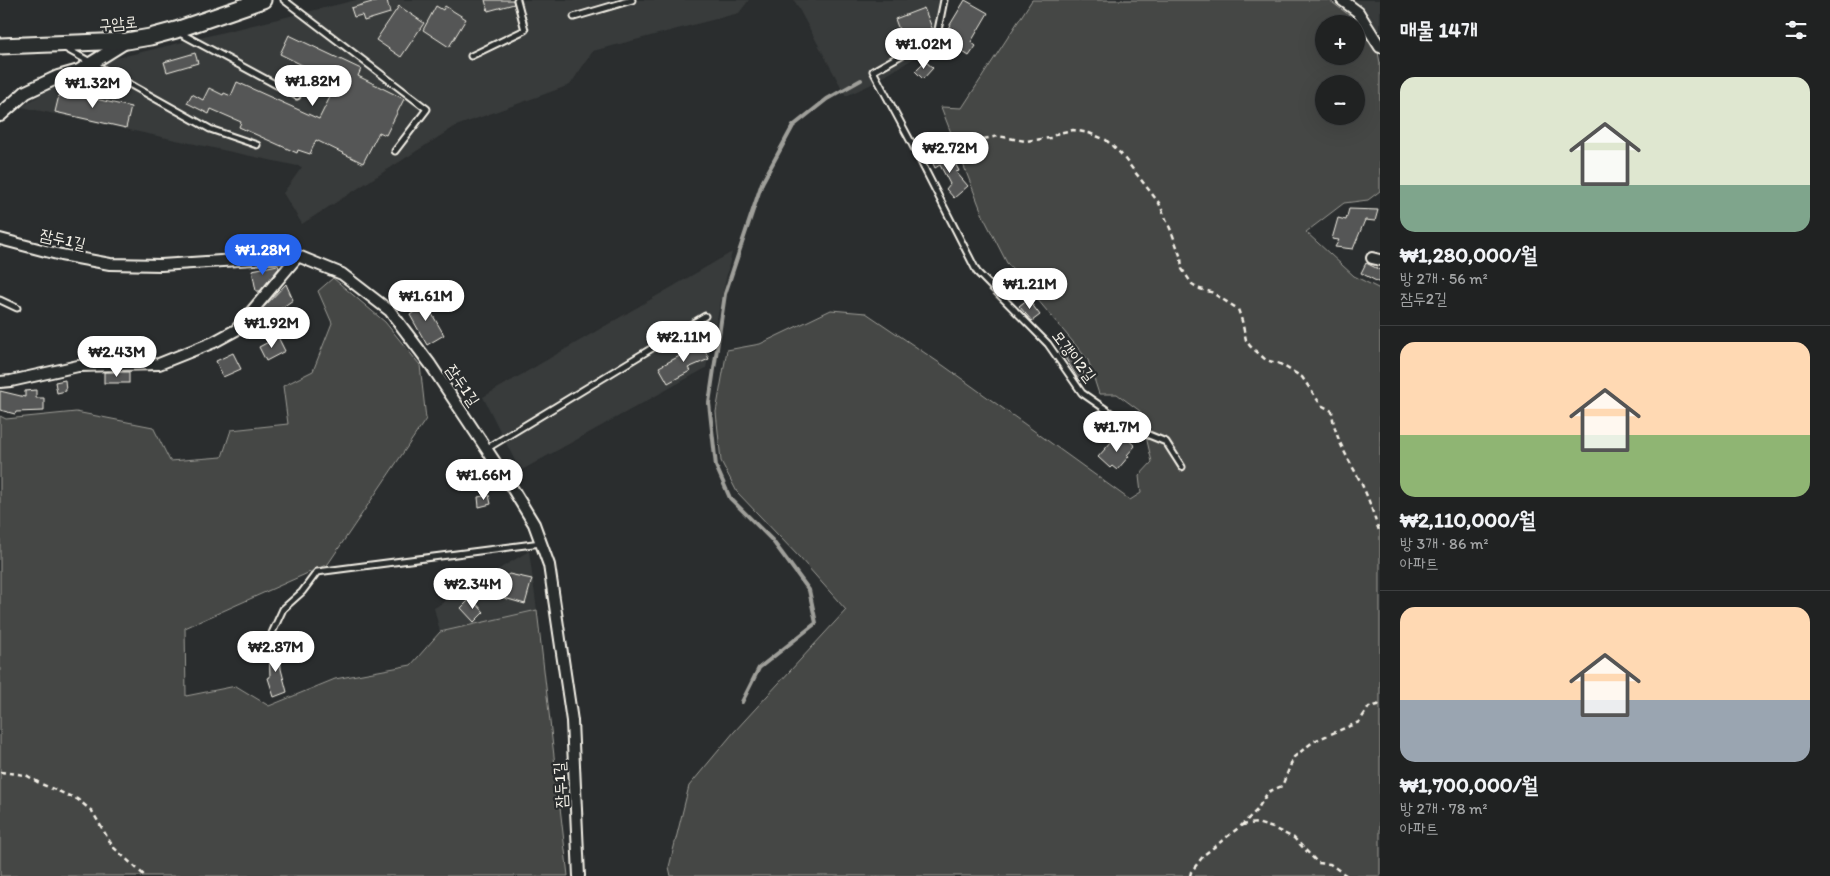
<!DOCTYPE html>
<html lang="ko">
<meta charset="utf-8">
<style>
body{margin:0;font-family:Itim,"Poor Story",sans-serif;background:#2d2f2f;color:#f1f3f6;height:100vh;display:flex;flex-direction:column;font-size:19px;white-space:nowrap}
*{box-sizing:border-box;margin:0}
p{font-size:16px;color:#a2a4a5}
.icon{flex:none;width:28px;height:28px;fill:none;stroke:currentColor;stroke-width:2;stroke-linecap:round;stroke-linejoin:round}
.map{position:relative;flex:1;overflow:hidden}
.side{display:flex;flex-direction:column;background:#202222;width:450px}
.side>*{flex:none}
.buttons{position:absolute;left:1315px;top:15px;display:grid;gap:10px}
.buttons a{display:grid;place-items:center;width:50px;height:50px;border-radius:50%;background:#202222;box-shadow:0 5px 20px #0002,0 0 0 1px #3d3f40;font-size:25px}
.price{position:absolute;translate:-50% -42px;padding:0 11px;border-radius:18px;background:#fff;color:#222;font-size:16px;line-height:32px;filter:drop-shadow(0 1px 2px #0008)}
.price::after{content:'';position:absolute;left:50%;top:30px;width:15px;height:11px;margin-left:-8px;background:inherit;clip-path:polygon(0 0,100% 0,50% 100%)}
.price.active{background:#2563eb;color:#fff}
ul{padding:0;list-style:none}
li{display:grid;align-content:center;gap:10px;height:265px;padding:0 20px}
li+li{border-top:1px solid #3d3f40}
li span{display:grid;place-items:center;height:155px;border-radius:15px;color:#555}
li>.icon{margin-inline-start:auto}
span .icon{width:90px;height:90px;fill:#fffc;stroke-width:1}
li b{font-size:21px}
h2{display:flex;justify-content:space-between;align-items:center;height:60px;padding:0 20px;font-size:21px}
main{display:flex;flex:1;min-height:0}
.map>svg:first-child{display:block}
</style>
<main>
<div class="map">
<svg width="1380" height="876" viewBox="0 0 1380 876">
<rect width="100%" height="100%" fill="#2a2d2e"/>
<filter id="ink" filterUnits="userSpaceOnUse"><feTurbulence type="fractalNoise" baseFrequency=".02" numOctaves="2"/><feDisplacementMap in="SourceGraphic" scale="10" xChannelSelector="R" yChannelSelector="G"/><feConvolveMatrix kernelMatrix="1 2 1 2 8 2 1 2 1" color-interpolation-filters="sRGB"/></filter>
<g filter="url(#ink)">
<g fill="#373a3a">
<path d="M356 0H749L739 13 593 51 570 85 456 126 302 224 283 193 302 167 22 107 84 66Z"/>
<path d="M794 0H947L936 45 870 85 846 96Z"/>
<path d="M1351 0H1380V34L1365 11Z"/>
<path d="M732 252 706 368 520 471 483 397Z"/>
<path d="M529 551 537 610 440 632 434 608Z"/>
</g>
<g fill="#444645" stroke="#9c9c96" fill-rule="evenodd">
<path d="M1032 0H1329L1349 15 1378 52 1380 63V191L1368 200 1344 203 1306 232 1354 276 1380 289V876H671L669 867 689 786 734 732 846 610 800 558 737 492 721 461 716 412 727 350 760 344 831 310 866 313 944 366 1130 500 1141 493 1139 476 1152 462 1140 411 1117 394H1099L1088 360 1007 263 984 218 941 107 962 108ZM1324 24H1356V56H1324ZM1324 84H1356V116H1324Z"/>
<path d="M333 278 385 322 420 365 426 419 328 564 185 628 186 696 236 686 269 706 335 679 411 665 440 632 537 610 568 876H0V416L6 419 76 412 153 427 170 461 222 457 231 430 288 424 283 386 313 371 332 323 318 291Z"/>
</g>
<g fill="none" stroke-linecap="round" stroke-linejoin="round">
<path stroke="#9f9f9a" stroke-width="4" d="M742 702 759 668 816 623 809 590 772 540 730 498 716 466 709 403 725 294 762 183 793 126 827 99 861 80"/>
</g>
<g fill="#555756" stroke="#f4f1e8">
<path d="M379 0H387L390 13 364 21 362 15 354 17 351 8Z"/>
<path d="M485 0H513L514 4 488 11Z"/>
<path d="M965 0 988 13 971 42 976 46 969 56 942 38Z"/>
<path d="M399 6 424 23 401 57 376 40Z"/>
<path d="M436 6 443 10 445 6 466 19 449 47 423 30Z"/>
<path d="M924 8 933 30 903 41 895 19Z"/>
<path d="M289 35 361 69 358 76 404 99 386 135 379 132 363 163 316 140 310 154 298 150 297 153 239 127 241 122 211 109 209 114 187 103 192 94 203 100 209 88 223 95 224 93 231 96 237 82 319 119 330 97 303 83 310 69 280 54Z"/>
<path d="M195 53 198 63 167 72 164 62Z"/>
<path d="M925 61 933 68 923 79 915 71Z"/>
<path d="M60 91 131 107 126 128 55 112Z"/>
<path d="M937 151 944 158 951 155 959 171 956 172 968 186 954 198 946 189 950 184 940 165 935 168 931 159 936 157 934 153Z"/>
<path d="M1349 209 1378 210 1375 221 1365 220 1353 249 1335 247 1339 240 1332 239 1338 218 1346 220Z"/>
<path d="M1366 263 1380 270V283L1361 273Z"/>
<path d="M278 265 279 268 260 291H256L252 270Z"/>
<path d="M286 284 293 300 267 318 261 310Z"/>
<path d="M423 298 444 335 427 345 410 315 414 312 410 305Z"/>
<path d="M1028 299 1040 315 1032 321 1019 306Z"/>
<path d="M278 337 285 351 266 361 259 347Z"/>
<path d="M702 344 709 359 688 368 690 371 668 383 659 367Z"/>
<path d="M1070 344 1086 377 1079 381 1060 349Z"/>
<path d="M233 353 241 369 223 377 216 361Z"/>
<rect x="104" y="372" width="25" height="11"/>
<path d="M65 380 66 391 57 393 55 382Z"/>
<path d="M36 390V398H44V411L16 412 15 414 0 410V391L25 397V391Z"/>
<path d="M1124 436 1135 446 1127 455 1129 456 1117 470 1112 466 1110 468 1098 457 1112 441 1116 445Z"/>
<path d="M489 495 491 504 479 507 478 497Z"/>
<path d="M509 574 532 579 525 604 501 597 494 585Z"/>
<path d="M471 598 484 612 474 622 461 608Z"/>
<path d="M269 648H280L281 669 287 692 274 697 268 678 270 677Z"/>
</g>
<g fill="none" stroke-linecap="round" stroke-linejoin="round">
<g stroke="#f4f1e8" stroke-width="9">
<g id="service">
<path d="M284 0 427 109 395 151"/>
<path d="M944 0 937 35 873 71 911 142 977 272 1048 344 1082 393 1134 429 1166 442 1182 467"/>
<path d="M574 17 632 0"/>
<path d="M178 32 297 96"/>
<path d="M65 48 210 129 257 145"/>
<path d="M471 56 525 30 517 0"/>
<path d="M0 300 17 308"/>
<path d="M486 449 705 316"/>
<path d="M272 633 283 609 302 592 317 572 541 543"/>
</g>
</g>
<g stroke="#f4f1e8" stroke-width="14">
<g id="minor">
<path d="M1342 0 1358 12 1380 47"/>
<path d="M0 239 61 255 110 264 161 265 298 256 342 274 390 311 430 364 509 483 534 524 549 565 572 721 579 876"/>
<path d="M1372 258 1380 260"/>
<path d="M0 382 11 381 78 366 159 364 214 342 236 330 298 256"/>
</g>
</g>
<g stroke="#f4f1e8" stroke-width="16">
<path id="tertiary" d="M0 115 26 92 58 77 79 71 127 41"/>
</g>
<g stroke="#f4f1e8" stroke-width="19">
<path id="primary" d="M0 46 127 41 150 37 176 30 263 0"/>
</g>
<g stroke="#f4f1e8" stroke-width="2.5" stroke-dasharray="5 4" stroke-linecap="butt">
<path d="M921 143 970 142 998 136 1025 141 1051 138 1058 133 1073 130 1089 133 1106 140 1121 154 1159 203 1172 233 1181 258 1182 269 1192 284 1200 289 1211 292 1238 309 1242 321 1246 340 1250 346 1266 360 1280 364 1302 377 1321 405 1332 411C1334 441 1352 463 1364 489 1371 504 1374 518 1380 533"/>
<path d="M0 772 26 775 41 784 77 799 92 811 113 847 145 876"/>
<path d="M1242 825 1257 823 1273 828 1294 838 1318 863 1330 864 1347 876"/>
<path d="M1190 876 1191 872 1204 855 1242 825 1257 810 1268 792 1282 786 1294 757 1314 741 1359 722 1369 707 1378 705 1380 702"/>
</g>
<use href="#service" stroke="#2a2d2e" stroke-width="5"/>
<use href="#minor" stroke="#2a2d2e" stroke-width="10"/>
<use href="#tertiary" stroke="#2a2d2e" stroke-width="12"/>
<use href="#primary" stroke="#2a2d2e" stroke-width="15"/>
</g>
</g>
<g text-anchor="middle" dominant-baseline="central" stroke-width="4.5" stroke-linejoin="round" paint-order="stroke">
<g font-size="16" fill="#f4f1e8" stroke="#2a2d2e">
<text transform="translate(118 23) rotate(-5)">구암로</text>
<text transform="translate(63 239) rotate(13)">잠두1길</text>
<text transform="translate(1074 356) rotate(52)">모갱이2길</text>
<text transform="translate(463 385) rotate(56)">잠두1길</text>
<text transform="translate(560 785) rotate(-93)">잠두1길</text>
</g>
</g>
</svg>
<div class="buttons">
<a>+</a>
<a>−</a>
</div>
<b class="price" style="left:924px;top:70px">₩1.02M</b>
<b class="price" style="left:313px;top:107px">₩1.82M</b>
<b class="price" style="left:93px;top:109px">₩1.32M</b>
<b class="price" style="left:950px;top:174px">₩2.72M</b>
<b class="price active" style="left:263px;top:276px">₩1.28M</b>
<b class="price" style="left:1030px;top:310px">₩1.21M</b>
<b class="price" style="left:426px;top:322px">₩1.61M</b>
<b class="price" style="left:272px;top:349px">₩1.92M</b>
<b class="price" style="left:684px;top:363px">₩2.11M</b>
<b class="price" style="left:117px;top:378px">₩2.43M</b>
<b class="price" style="left:1117px;top:453px">₩1.7M</b>
<b class="price" style="left:484px;top:501px">₩1.66M</b>
<b class="price" style="left:473px;top:610px">₩2.34M</b>
<b class="price" style="left:276px;top:673px">₩2.87M</b>
</div>
<section class="side">
<h2>매물 14개<svg class="icon" aria-label="filters" viewBox="0 0 24 24"><path d="M4 7h16M4 17h16"/><circle cx="9" cy="7" r="2"/><circle cx="15" cy="17" r="2"/></svg></h2>
<ul>
<li><span style="background:linear-gradient(#dfe7d0 70%,#7fa58c 0)"><svg class="icon" aria-label="home" viewBox="0 0 24 24"><path d="M3 11l9-7 9 7M6 9v11h12V9"/></svg></span><div><b>₩1,280,000/월</b><p>방 2개 · 56 m²</p><p>잠두2길</p></div></li>
<li><span style="background:linear-gradient(#ffd9b3 60%,#8fb573 0)"><svg class="icon" aria-label="home" viewBox="0 0 24 24"><path d="M3 11l9-7 9 7M6 9v11h12V9"/></svg></span><div><b>₩2,110,000/월</b><p>방 3개 · 86 m²</p><p>아파트</p></div></li>
<li><span style="background:linear-gradient(#ffd9b3 60%,#9aa5b1 0)"><svg class="icon" aria-label="home" viewBox="0 0 24 24"><path d="M3 11l9-7 9 7M6 9v11h12V9"/></svg></span><div><b>₩1,700,000/월</b><p>방 2개 · 78 m²</p><p>아파트</p></div></li>
</ul>
</section>
</main>
